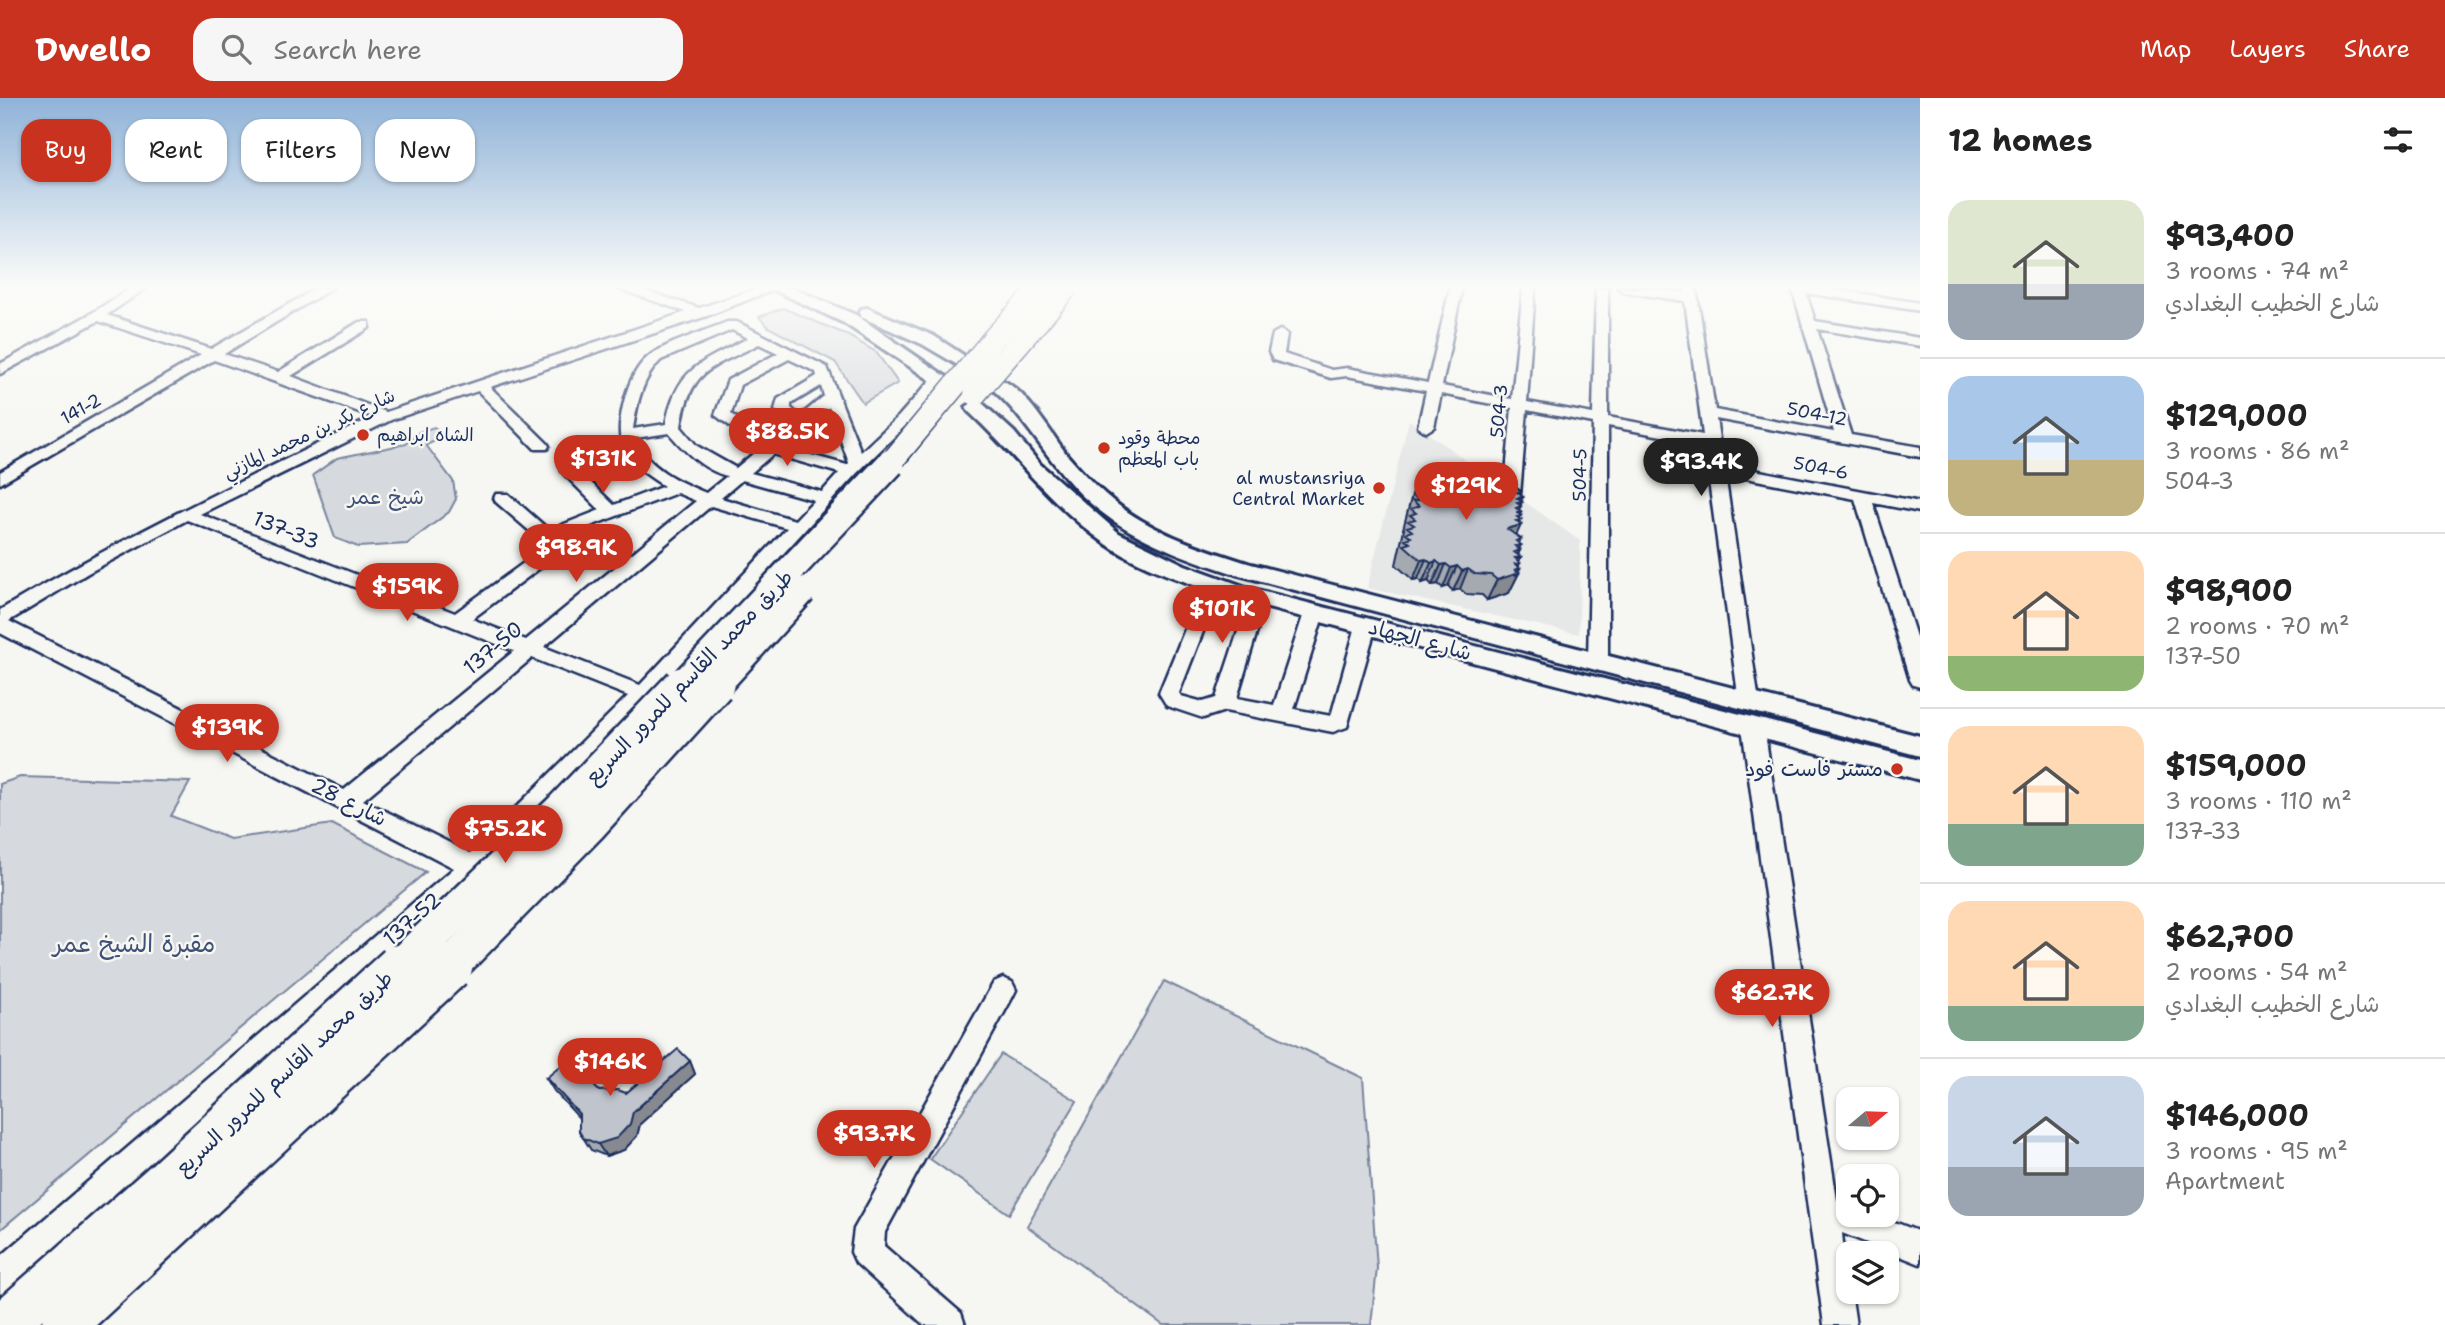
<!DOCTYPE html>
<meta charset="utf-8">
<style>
body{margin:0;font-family:"Shantell Sans","Playpen Sans Arabic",sans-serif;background:#f6f6f6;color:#222;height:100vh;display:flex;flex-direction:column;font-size:26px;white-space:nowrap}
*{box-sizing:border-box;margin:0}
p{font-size:23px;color:#767676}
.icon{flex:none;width:38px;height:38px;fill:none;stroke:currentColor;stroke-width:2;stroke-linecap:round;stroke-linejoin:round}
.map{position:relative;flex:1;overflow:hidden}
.drawer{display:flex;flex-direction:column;background:#fff;width:525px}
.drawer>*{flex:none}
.hud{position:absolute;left:21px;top:21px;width:665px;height:63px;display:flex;gap:14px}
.needle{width:46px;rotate:71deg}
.fabs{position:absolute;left:1836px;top:989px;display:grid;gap:14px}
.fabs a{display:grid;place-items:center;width:63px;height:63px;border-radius:14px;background:#fff;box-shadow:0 2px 5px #0004;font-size:35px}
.price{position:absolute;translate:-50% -60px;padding:0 16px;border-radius:24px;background:#c8321e;color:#fff;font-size:23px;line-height:46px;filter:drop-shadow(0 2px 4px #0008)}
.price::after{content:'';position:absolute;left:50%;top:42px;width:21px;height:16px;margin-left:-10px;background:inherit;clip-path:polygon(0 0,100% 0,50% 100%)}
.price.on{background:#222;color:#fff}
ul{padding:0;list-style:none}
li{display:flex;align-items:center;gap:21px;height:175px;padding:0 28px}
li+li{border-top:2px solid #e0e0e0}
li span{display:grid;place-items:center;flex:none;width:196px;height:140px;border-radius:21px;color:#555}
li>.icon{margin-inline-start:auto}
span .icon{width:84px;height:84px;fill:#fffc;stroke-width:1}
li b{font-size:30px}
h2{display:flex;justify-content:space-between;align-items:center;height:84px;padding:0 28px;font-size:30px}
.chip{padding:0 24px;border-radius:21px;background:#fff;box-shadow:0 2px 5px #0004;font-size:24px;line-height:63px}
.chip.on{background:#c8321e;color:#fff}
header{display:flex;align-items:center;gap:42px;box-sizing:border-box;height:98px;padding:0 35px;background:#c8321e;color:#fff}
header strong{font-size:33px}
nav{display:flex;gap:38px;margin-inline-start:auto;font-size:24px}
.search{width:490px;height:63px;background:#f6f6f6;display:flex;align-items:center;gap:18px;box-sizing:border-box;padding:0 24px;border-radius:21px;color:#767676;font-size:26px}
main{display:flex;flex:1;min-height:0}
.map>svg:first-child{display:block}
</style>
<header>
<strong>Dwello</strong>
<div class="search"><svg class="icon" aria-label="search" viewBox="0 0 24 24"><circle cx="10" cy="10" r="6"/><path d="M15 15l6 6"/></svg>Search here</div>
<nav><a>Map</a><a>Layers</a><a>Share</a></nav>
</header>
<main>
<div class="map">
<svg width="1920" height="1227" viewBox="0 0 1920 1227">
<rect width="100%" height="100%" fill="#f6f6f2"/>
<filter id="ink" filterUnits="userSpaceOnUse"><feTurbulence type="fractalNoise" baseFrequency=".0143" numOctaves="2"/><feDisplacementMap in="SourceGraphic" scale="14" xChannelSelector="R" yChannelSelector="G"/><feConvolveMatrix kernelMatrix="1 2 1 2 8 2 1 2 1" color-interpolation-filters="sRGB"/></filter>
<g filter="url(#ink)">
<path fill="#e6e7e7" d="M1409 322 1580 443 1579 536 1367 490Z"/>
<g fill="#d6d9dd" stroke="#78849e" stroke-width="2">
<path d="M783 210 845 236 876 254 898 285 863 305 835 264 768 229 759 219Z"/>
<path d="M434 329 447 338 426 347 453 383 456 401 449 414 407 446 358 449 335 440 313 377 337 360 406 346 419 334Z"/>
<path d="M20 679 190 684 171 718 230 741 332 726 426 774 0 1132V686Z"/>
<path d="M1164 883 1363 980 1377 1170 1371 1227H1163L1027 1128Z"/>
<path d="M1001 956 1077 1003 1009 1116 930 1061Z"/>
</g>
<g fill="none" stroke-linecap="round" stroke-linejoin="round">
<g stroke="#1b2f5e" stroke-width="5">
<g id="minor">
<path d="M131 190H146L107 217 211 251 317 190H332L224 256 278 274 359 224H369V230L291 278 386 314 686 214 616 190H636L699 210 759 190H778L707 218 490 289 547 345 549 348 547 351H535L478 293 391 322 200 416 455 515 547 448 496 404 494 400 496 396H508L549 432 600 412 564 376 562 373 564 370H576L614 407 664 388C623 362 612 348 625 300 629 285 636 269 648 259 663 246 708 232 727 224H737L827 269 861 354 899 318 935 277 940 276 947 280 909 324 856 376 650 601 481 775 11 1191 0 1196V1159L454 770 0 535V512C121 440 247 380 373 319L214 262 0 386V374L201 257 98 223 0 276V266L92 215ZM732 232 748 240C701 265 677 269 666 326L633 331C637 306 642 280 661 262ZM759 246 778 255 728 282 715 317 760 350 736 370 697 348 681 329C691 270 710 271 759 246ZM789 261 816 274 817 278 778 301 775 312 791 325 770 343 731 316 740 287ZM821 288 824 298 800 318 791 310V306ZM829 309 849 365 847 367 782 349ZM669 335C684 353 703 372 727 378L706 395C677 383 648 370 635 340ZM773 356 839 375 822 394 751 375ZM742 382 814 402 795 422 721 400ZM677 395 696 403 526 542 472 521 564 452 567 448 559 440ZM711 408 787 430 640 587 544 549ZM187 422 514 553 344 692 9 523 88 475ZM532 560 628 598 470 755 363 702Z"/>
<path d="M1450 190H1462L1442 288 1512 301 1523 190H1535L1527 304 1593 316 1596 190H1608V319L1703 337 1685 203 1624 194 1618 190H1651L1684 195V190H1696L1715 312 1834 334 1792 190H1826L1920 205V213L1806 195 1815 223 1920 240V248L1817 231 1851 337 1920 349V359L1716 321 1723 366 1920 404V414L1873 405 1920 551V589L1913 587 1910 582 1855 401 1725 376 1759 604 1756 609 1749 611 1742 609 1739 604 1704 346 1608 328V564L1605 569H1591L1588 564 1593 325 1527 312 1520 397 1512 402 1504 397 1512 310 1441 296 1434 329 1426 334 1418 329 1426 293 1347 278 1331 280 1273 262 1269 254 1273 236 1280 232 1287 236 1284 256 1332 272 1347 270 1428 285Z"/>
<path d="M1213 479 1222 485 1179 595 1181 598 1203 604 1216 600 1249 500 1251 496H1265L1267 500 1237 600 1274 607 1304 515 1307 511H1321L1324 515 1294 611 1331 618 1356 528 1359 523H1373L1376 528 1347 629 1333 634 1225 613 1203 620 1167 608 1159 595 1204 485Z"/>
<path d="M1753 621 1761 624 1764 629 1837 1102 1848 1106V1116H1874L1920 1134V1166L1842 1135 1848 1194H1851L1856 1227H1824L1742 629 1745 624Z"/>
<path d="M1003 880 1012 884 1016 892 1012 900 885 1134 884 1148 961 1215 965 1227H924L856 1165 851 1154 854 1131 994 884Z"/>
</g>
</g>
<g stroke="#1b2f5e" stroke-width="6">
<g id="major">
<path d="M770 190H792L856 217 954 284 945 289 939 288 844 225Z"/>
<path d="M867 210 934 238 971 262 962 267 956 266 922 246 861 219 859 215 861 211Z"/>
<path d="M996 280C1023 286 1051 336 1068 358 1080 372 1092 385 1106 397 1146 433 1200 450 1251 466L1920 638V658L1235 476C1176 457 1115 435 1072 387 1043 355 1023 317 990 289L987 285 990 281Z"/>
<path d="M975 303 982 305 1014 334 1040 366 1119 435 1185 467 1249 490 1920 662V682L1234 501C1194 487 1135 468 1102 443 1051 407 1014 355 968 313L966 309Z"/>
</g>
</g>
<use href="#minor" fill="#f6f6f2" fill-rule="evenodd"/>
<use href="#major" fill="#f6f6f2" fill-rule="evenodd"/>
<g stroke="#1b2f5e" stroke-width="25" stroke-linecap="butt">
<g id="highway-bridge-far3">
<path d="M975 296 1066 190"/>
<path d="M889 367 995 239 1041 190"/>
</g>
</g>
<g stroke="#1b2f5e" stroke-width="32" stroke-linecap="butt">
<g id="highway-bridge-far2">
<path d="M680 589 891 365"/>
<path d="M715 589 802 493"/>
</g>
</g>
<g stroke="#1b2f5e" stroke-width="40" stroke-linecap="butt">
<g id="highway-bridge-far1">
<path d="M397 871 560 714 682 587"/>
<path d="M448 871 589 727 716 587"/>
</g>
</g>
<g stroke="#1b2f5e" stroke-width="49" stroke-linecap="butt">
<g id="highway-bridge">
<path d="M3 1227 163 1086 399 869"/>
<path d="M64 1227 450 869"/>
</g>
</g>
<use href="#highway-bridge-far3" stroke="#f6f6f2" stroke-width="22"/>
<use href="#highway-bridge-far2" stroke="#f6f6f2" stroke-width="27"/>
<use href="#highway-bridge-far1" stroke="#f6f6f2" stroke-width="35"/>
<use href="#highway-bridge" stroke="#f6f6f2" stroke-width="44"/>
</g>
<g fill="#a5a9b0" stroke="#1b2f5e" stroke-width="2">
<path d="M1445 371 1456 373 1521 393 1520 397 1523 399 1520 403 1519 412 1521 414 1520 417 1516 438 1519 446V451L1520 452 1518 457V463L1520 465 1518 469 1520 470 1518 474 1519 475 1509 495 1487 502 1482 497 1466 496 1460 491 1453 493 1448 488 1443 490 1438 486 1432 487 1428 483 1422 485 1418 481 1413 482 1396 467 1404 431H1403L1413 393 1412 392 1419 372Z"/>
<path d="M690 963 695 976 640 1026 637 1038 624 1052 606 1058 591 1052 579 1033V1020L554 993 546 980 599 993 626 995Z"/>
</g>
<g fill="#868990" stroke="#1b2f5e" stroke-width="2">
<path d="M1521 393 1519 400 1523 399 1520 405 1522 404 1520 409 1521 408 1518 414H1521L1519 419 1521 418 1519 423 1521 422 1518 428 1521 427 1512 447 1498 451 1517 394Z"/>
<path d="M1521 441 1518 447H1521L1518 453 1520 452 1517 460 1521 459 1518 465H1520L1517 471 1520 470 1517 476 1519 475 1509 495 1487 502 1516 443Z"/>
<path d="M1426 461 1418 481 1413 482 1421 462Z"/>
<path d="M1436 463 1428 483 1422 485 1431 465Z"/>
<path d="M1446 466 1438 486 1432 487 1441 467Z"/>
<path d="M1457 468 1448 488 1443 490 1451 470Z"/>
<path d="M1468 471 1460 491 1453 493 1462 473Z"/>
<path d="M690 963 695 976 640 1026 637 1038 624 1052 606 1058 598 1046Z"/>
</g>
<g fill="#c0c4cd" stroke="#1b2f5e" stroke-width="2">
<path d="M1440 367 1445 371 1451 369 1456 373 1482 375 1495 380 1501 378 1521 393 1517 394 1523 399 1517 400 1522 404 1517 405 1521 408 1516 410 1521 414 1517 415 1521 418 1517 419 1521 422 1516 423 1521 427 1507 431 1521 441 1516 443 1521 447 1515 448 1520 452 1514 454 1521 459 1515 460 1520 465 1515 466 1520 470 1515 472 1519 475 1497 482 1491 477 1475 476 1468 471 1462 473 1457 468 1451 470 1446 466 1441 467 1436 463 1431 465 1426 461 1421 462 1404 447 1410 445 1405 441 1411 439 1406 435 1412 433 1407 429 1414 427 1408 423 1415 421 1410 417 1416 415 1411 411 1419 408 1413 403 1419 402 1414 398 1420 396 1415 392 1422 391 1417 387 1422 386 1418 382 1423 381 1419 378 1424 376 1419 372Z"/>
<path d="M678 951 690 963 633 1014 630 1026 617 1040 598 1046 583 1040 579 1033V1016L546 980 569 961 599 993 618 992 626 995Z"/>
</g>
</g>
<linearGradient id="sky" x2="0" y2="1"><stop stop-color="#8fb3d8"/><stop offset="0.52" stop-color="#fbfbf9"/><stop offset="1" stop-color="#fbfbf9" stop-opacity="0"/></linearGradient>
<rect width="1920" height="362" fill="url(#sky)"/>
<g fill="#c8321e" stroke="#f6f6f2" stroke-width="2.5">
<circle cx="363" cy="337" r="7"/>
<circle cx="1104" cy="350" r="7"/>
<circle cx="1379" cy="390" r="7"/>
<circle cx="1897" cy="671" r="7"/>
</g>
<g text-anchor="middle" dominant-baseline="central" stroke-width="5" stroke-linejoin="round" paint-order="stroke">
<g font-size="18" fill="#1b2f5e" stroke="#f6f6f2">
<text transform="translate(81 311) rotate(-30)">141-2</text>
<text transform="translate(1499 313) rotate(-85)">504-3</text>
<text transform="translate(1817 316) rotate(11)">504-12</text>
<text transform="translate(309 336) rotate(-25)">شارع بكر بن محمد المازني</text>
<text transform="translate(1821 370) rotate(11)">504-6</text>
<text transform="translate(1580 377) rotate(-89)">504-5</text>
</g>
<g font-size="18" fill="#1b2f5e" stroke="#f6f6f2" text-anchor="start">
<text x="377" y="337">الشاه ابراهيم</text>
<text x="1118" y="340">محطة وقود<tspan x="1118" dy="21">باب المعظم</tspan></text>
<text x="1365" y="380" text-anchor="end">al mustansriya<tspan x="1365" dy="21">Central Market</tspan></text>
</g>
<g font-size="21" fill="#405177" stroke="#f6f6f2">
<text x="386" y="399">شيخ عمر</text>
</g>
<g font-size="21" fill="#1b2f5e" stroke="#f6f6f2">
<text transform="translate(286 432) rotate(22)">137-33</text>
<text transform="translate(1420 542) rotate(15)">شارع الجهاد</text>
<text transform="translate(493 550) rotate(-40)">137-50</text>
<text transform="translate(689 579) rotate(-46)">طريق محمد القاسم للمرور السريع</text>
<text transform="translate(349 704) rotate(27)">شارع 28</text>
<text transform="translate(412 821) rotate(-41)">137-52</text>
<text transform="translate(284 975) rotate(-43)">طريق محمد القاسم للمرور السريع</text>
</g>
<g font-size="21" fill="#1b2f5e" stroke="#f6f6f2" text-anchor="end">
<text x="1883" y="671">مستر فاست فود</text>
</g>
<g font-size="24" fill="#405177" stroke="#f6f6f2">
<text x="134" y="846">مقبرة الشيخ عمر</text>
</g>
</g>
</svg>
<div class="fabs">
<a><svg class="needle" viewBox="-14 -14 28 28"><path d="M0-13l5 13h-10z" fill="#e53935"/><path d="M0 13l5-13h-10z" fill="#767676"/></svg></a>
<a><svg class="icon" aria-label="locate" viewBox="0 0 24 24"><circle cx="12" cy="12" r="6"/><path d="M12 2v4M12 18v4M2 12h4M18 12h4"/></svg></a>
<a><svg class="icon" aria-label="layers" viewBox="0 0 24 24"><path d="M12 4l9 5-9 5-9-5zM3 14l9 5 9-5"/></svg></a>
</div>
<b class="price" style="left:787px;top:370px">$88.5K</b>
<b class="price" style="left:603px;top:397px">$131K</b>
<b class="price on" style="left:1701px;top:400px">$93.4K</b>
<b class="price" style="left:1466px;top:424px">$129K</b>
<b class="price" style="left:576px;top:486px">$98.9K</b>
<b class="price" style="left:407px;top:525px">$159K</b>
<b class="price" style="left:1222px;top:547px">$101K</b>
<b class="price" style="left:227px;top:666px">$139K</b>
<b class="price" style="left:505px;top:767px">$75.2K</b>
<b class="price" style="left:1772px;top:931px">$62.7K</b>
<b class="price" style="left:610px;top:1000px">$146K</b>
<b class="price" style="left:874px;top:1072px">$93.7K</b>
<div class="hud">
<a class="chip on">Buy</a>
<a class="chip">Rent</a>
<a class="chip">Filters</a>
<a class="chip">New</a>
</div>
</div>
<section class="drawer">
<h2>12 homes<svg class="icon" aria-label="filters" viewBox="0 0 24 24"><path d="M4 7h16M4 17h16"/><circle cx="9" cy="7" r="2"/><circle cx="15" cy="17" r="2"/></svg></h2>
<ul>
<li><span style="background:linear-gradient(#dfe7d0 60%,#9aa5b1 0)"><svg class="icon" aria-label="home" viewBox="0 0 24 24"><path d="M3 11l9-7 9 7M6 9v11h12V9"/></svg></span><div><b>$93,400</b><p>3 rooms · 74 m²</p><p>شارع الخطيب البغدادي</p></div></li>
<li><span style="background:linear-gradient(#a9c7e8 60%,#c2b280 0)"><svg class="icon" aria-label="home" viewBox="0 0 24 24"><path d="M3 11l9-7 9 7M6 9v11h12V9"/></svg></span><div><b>$129,000</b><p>3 rooms · 86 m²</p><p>504-3</p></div></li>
<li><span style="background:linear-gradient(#ffd9b3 75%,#8fb573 0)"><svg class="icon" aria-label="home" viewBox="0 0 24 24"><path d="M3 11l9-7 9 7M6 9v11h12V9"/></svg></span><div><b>$98,900</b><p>2 rooms · 70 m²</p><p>137-50</p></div></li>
<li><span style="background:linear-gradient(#ffd9b3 70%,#7fa58c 0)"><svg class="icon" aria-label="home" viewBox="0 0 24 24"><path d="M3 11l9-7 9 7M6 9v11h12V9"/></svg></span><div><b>$159,000</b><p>3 rooms · 110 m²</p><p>137-33</p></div></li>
<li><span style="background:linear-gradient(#ffd9b3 75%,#7fa58c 0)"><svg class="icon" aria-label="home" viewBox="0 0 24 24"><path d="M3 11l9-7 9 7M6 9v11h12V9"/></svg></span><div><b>$62,700</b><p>2 rooms · 54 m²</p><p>شارع الخطيب البغدادي</p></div></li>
<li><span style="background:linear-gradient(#c9d6e8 65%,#9aa5b1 0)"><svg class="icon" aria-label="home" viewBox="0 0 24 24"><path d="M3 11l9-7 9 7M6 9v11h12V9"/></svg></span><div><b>$146,000</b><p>3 rooms · 95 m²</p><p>Apartment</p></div></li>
</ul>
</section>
</main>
